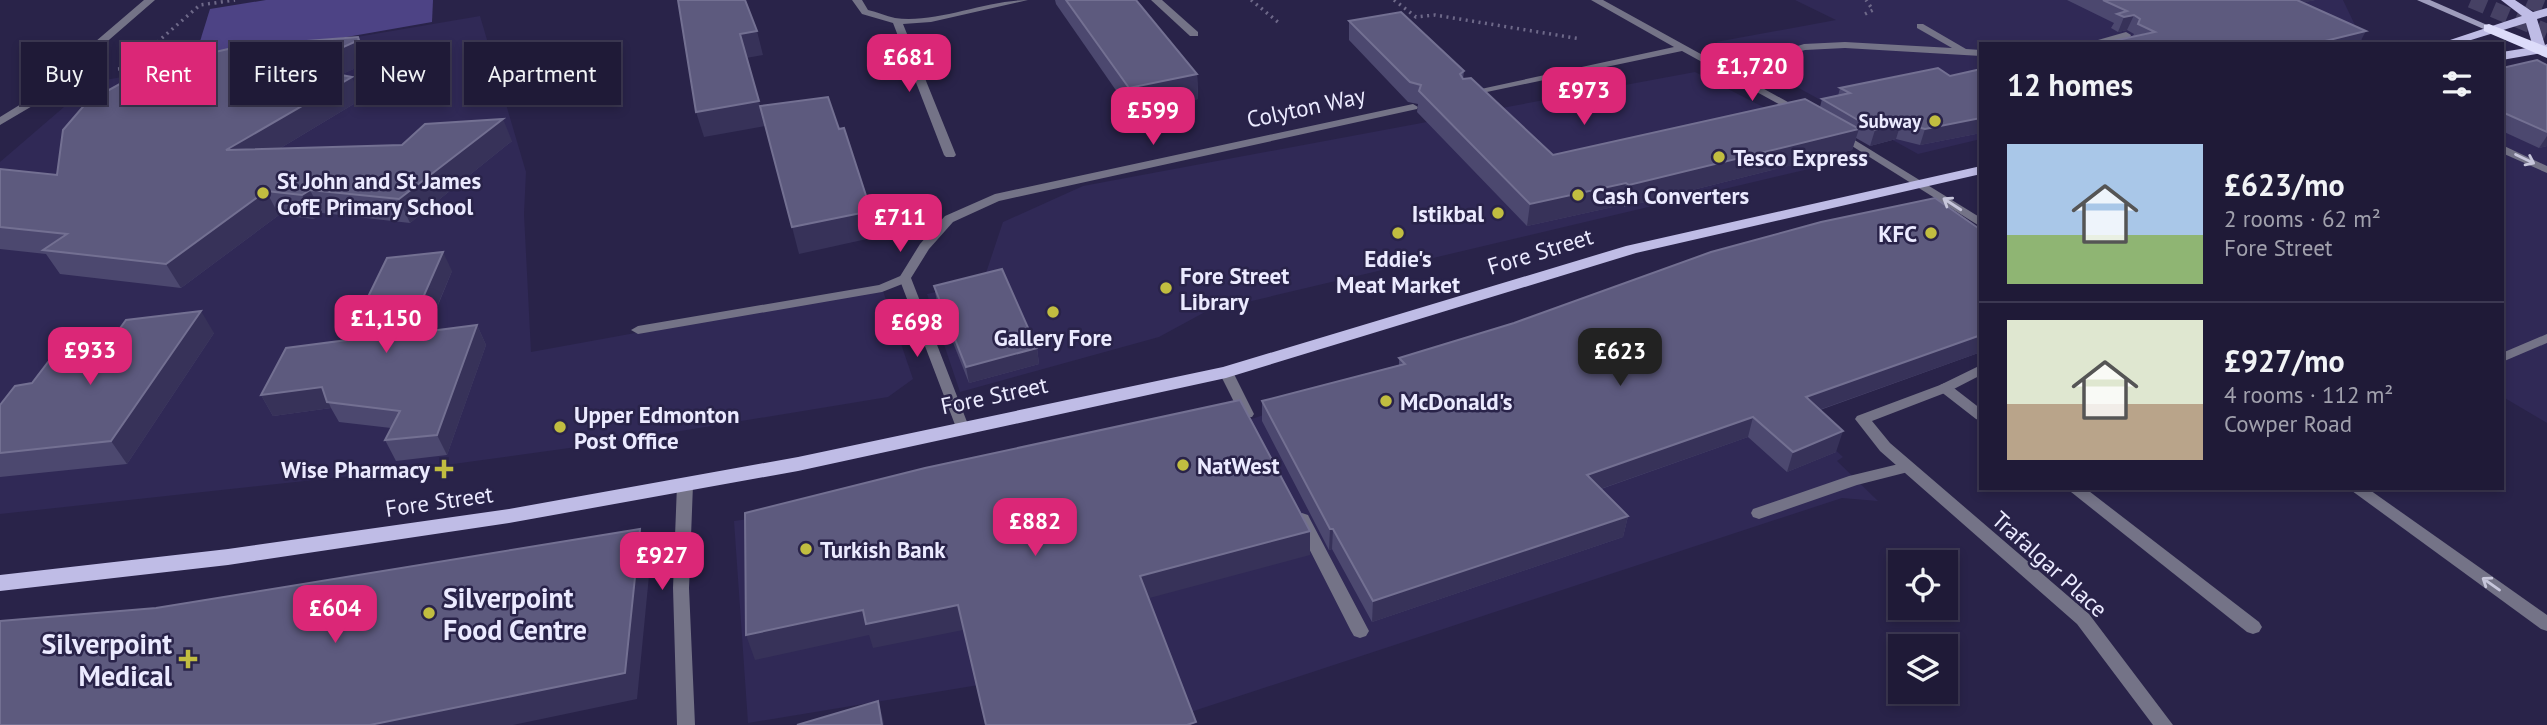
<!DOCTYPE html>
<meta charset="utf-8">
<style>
body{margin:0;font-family:"PT Sans",sans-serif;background:#2c2742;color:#f1f3f6;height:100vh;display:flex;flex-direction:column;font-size:26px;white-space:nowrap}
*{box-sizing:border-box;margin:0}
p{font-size:23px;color:#a1a1ad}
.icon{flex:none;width:38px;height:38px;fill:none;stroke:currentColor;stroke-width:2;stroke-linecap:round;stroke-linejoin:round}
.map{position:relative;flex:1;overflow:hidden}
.side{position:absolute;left:1979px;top:42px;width:525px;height:448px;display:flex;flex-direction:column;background:#1f1a37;border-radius:0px;box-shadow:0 4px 10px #0003,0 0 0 2px #3c3852}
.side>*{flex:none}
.top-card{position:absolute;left:21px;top:42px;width:665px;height:63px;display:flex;gap:14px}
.controls{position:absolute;left:1888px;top:550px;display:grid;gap:14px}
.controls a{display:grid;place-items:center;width:70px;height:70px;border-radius:0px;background:#1f1a37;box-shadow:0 4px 10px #0003,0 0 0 2px #3c3852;font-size:35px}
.price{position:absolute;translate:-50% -60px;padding:0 16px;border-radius:14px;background:#db2777;color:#fff;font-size:23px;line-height:46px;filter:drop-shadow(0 2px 4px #0008)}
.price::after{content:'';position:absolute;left:50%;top:42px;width:21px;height:16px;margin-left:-10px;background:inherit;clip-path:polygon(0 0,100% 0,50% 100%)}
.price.on{background:#222;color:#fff}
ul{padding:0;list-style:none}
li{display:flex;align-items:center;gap:21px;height:175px;padding:0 28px}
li+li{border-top:2px solid #3c3852}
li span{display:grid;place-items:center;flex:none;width:196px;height:140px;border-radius:0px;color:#555}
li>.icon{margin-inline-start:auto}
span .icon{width:84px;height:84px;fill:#fffc;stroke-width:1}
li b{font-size:30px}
h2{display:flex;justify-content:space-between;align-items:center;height:84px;padding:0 28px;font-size:30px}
.chip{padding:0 24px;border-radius:0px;background:#1f1a37;box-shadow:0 4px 10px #0003,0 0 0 2px #3c3852;font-size:24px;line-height:63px}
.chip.on{background:#db2777;color:#fff}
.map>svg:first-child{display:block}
</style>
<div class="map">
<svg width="2547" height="725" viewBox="0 0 2547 725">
<rect width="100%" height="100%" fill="#292349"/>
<g fill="#302956">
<path d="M1795 0H2343L2364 44H1981V139L1918 154 1716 42 1836 20Z"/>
<path d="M480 16 526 172 524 214 531 352 882 288 913 379 888 397 620 441 424 468 0 514V162L93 82Z"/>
<path d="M1695 72 1765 108 1847 160 1205 312 1159 337 960 392 927 294 983 282 1003 222 1083 186Z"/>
<path d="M2503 81 2547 82V423L2503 397Z"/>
<path d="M1654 280 1843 457 1837 461 1878 501 1842 498 1151 725 1051 673 748 723 734 521 930 493 1240 423Z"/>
</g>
<path fill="#4d4385" d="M266 0H433L432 22 193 64 210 9Z"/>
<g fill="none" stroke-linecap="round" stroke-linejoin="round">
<g stroke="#464164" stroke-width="16" stroke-dasharray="16 8" stroke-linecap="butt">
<path d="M2471 0 2547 32"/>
<path d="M2528 0 2547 8"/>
</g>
<g stroke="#6e6989" stroke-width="3.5" stroke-dasharray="2 4.5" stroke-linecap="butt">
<path d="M1251 0 1278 22"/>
<path d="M1394 0 1416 17 1435 15 1581 39"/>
<path d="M1865 14 1873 10 1866 0"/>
<path d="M130 58 140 57 200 5 235 0"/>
<path d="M118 69 128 68 140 58"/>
</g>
<g fill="#747387" fill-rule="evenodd">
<path d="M1917 24H1923L1966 49 1981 50V56L1845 48 1805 50 1725 74 1720 71 1804 44 1845 42 1952 48 1917 28Z"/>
<path d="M2126 32 2131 35 2130 37 2102 44H2084Z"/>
<path d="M905 274 910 275 911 278 910 281 882 292 638 334 631 330 638 326 879 285Z"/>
<path d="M1226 368 1233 372 1254 414 1252 417H1242L1240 414 1219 372Z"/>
<path d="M1945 383 1950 385 1981 409V421L1976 419 1940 391 1938 388 1940 385Z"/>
<path d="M1907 462 1912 463 1915 467 1912 471 1857 485 1759 519 1753 517 1751 513 1753 509 1849 476Z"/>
<path d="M2066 488H2085L2259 622 2262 627 2259 632 2253 634 2247 632Z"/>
<path d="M1302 513 1308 515 1310 519 1369 631 1366 636 1360 638 1354 636 1351 631 1294 519 1296 515Z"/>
</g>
<g fill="#747387" fill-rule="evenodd">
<path d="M144 0H155L34 105 0 125V117L26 101Z"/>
<path d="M852 0H862L868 10C877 12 886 16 895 18 935 24 986 0 1028 0L931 22 903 24 956 155 954 157H946L944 155 893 23 862 14Z"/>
<path d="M1151 0H1162L1198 32V36H1190Z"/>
<path d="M1591 0H1603L1806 112 1801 115 1797 114 1682 51 1463 97 1462 95 1467 92 1674 47Z"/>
<path d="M1413 104 1418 107 1417 109 999 201 953 222 929 249 911 278 969 427 962 432 957 430 899 278 920 244 945 216 995 194Z"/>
<path d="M1840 131 1981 218V227L1836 136 1834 134Z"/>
<path d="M2502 145 2547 166V173L2502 153Z"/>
<path d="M2547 334V343L2502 362V353Z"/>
<path d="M1981 365V375L1950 391 1872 421 1890 443 2089 614 2173 725H2153L2077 624 1880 451 1855 419 1857 416 1940 385Z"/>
<path d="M685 480 690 481 693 485 689 588 695 725H677L673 588 677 485 680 481Z"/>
<path d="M2348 488H2367L2547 615V631L2541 629Z"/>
</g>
<path fill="#9e9cbc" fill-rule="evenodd" d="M2417 0H2430L2494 28 2486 30Z"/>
<g fill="#bfbce6" fill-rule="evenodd">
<path d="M2501 0H2515L2533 12 2547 8V16L2537 19 2545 45 2547 44V52L2502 60V52L2533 47 2526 23 2458 44H2438L2522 16Z"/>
<path d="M1981 166V174L1636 253 1226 378 798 471 509 523 228 565 0 591V575L228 549 509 509 798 457 1223 367 1626 246Z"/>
</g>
<path fill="#dddcfa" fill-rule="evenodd" d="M2489 24 2547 47V58L2484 31V25Z"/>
</g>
<g fill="#4c486f">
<path d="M1055 0H1136L1197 74 1198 99 1131 112 1056 4Z"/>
<path d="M2067 0H2315L2133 36 2134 34 2127 30 2118 32 2111 28 2114 23Z"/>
<path d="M1349 21 1464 71 1463 79 1553 155 1820 107 1822 99 1838 96 1840 88 1950 76 1981 69V133L1920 145 1896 139 1870 146 1856 138 1852 150 1625 207 1622 205 1527 226 1417 112 1418 104 1408 102 1349 40Z"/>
<path d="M358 37 369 62 340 75 362 99 279 149 512 141 410 223 322 213 314 219 279 215 181 288 60 274 46 254 0 249V169L57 175Z"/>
<path d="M2547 65V146L2539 148 2502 131V68Z"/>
<path d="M452 271 427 332 477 325 486 345 447 455 396 461 385 440 391 428 339 422 331 408 273 416 261 395 347 340Z"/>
<path d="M934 286 1037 348 1039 364 969 383 937 302Z"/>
<path d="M214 333 127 464 0 477V405L32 383 98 348Z"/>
<path d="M1981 352 1820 410 1836 452 1787 472 1748 437 1601 489 1628 516 1623 537 1372 622 1332 549 1329 550 1262 421V401L1399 365V358Z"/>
</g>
<g fill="#373259">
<path d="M2282 0H2315L2278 9Z"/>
<path d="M2134 15 2127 30 2118 32 2124 17Z"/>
<path d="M757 31 763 55 746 58 740 34Z"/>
<path d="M2366 31 2359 44H2313Z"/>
<path d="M358 37 369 62 310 89 299 67Z"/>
<path d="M1197 74 1198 99 1131 112 1129 88Z"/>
<path d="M352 77 362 99 239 173 226 150Z"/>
<path d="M759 101 765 126 704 137 696 112Z"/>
<path d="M1981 118V133L1920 145 1925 129Z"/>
<path d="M503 119 512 141 410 223 399 199Z"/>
<path d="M1901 123 1896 139 1870 146 1875 130Z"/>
<path d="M1859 129 1852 150 1625 207 1629 185Z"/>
<path d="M2547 136V146L2539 148Z"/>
<path d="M1626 183 1622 205 1527 226 1530 204Z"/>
<path d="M310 190 322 213 314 219 302 195Z"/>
<path d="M266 191 279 215 181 288 166 264Z"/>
<path d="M871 211 876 237 799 254 792 227Z"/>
<path d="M443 252 452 271 417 354 407 334Z"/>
<path d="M201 311 214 333 127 464 111 441Z"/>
<path d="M477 325 486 345 447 455 437 435Z"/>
<path d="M1981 335V352L1799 417 1806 397Z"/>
<path d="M1037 348 1039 364 969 383 966 367Z"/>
<path d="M322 387 331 408 273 416 261 395Z"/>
<path d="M1753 417 1748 437 1583 495 1587 475Z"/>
<path d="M1843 431 1836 452 1787 472 1793 452Z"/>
<path d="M1628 516 1623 537 1372 622 1373 601Z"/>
<path d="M640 529 651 555 637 699 513 725H370Z"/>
<path d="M1330 529H1333L1332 549 1329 550Z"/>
<path d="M1310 531V555L1142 600 1140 576Z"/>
<path d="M958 605 963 630 873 648 869 635 755 660 746 635 863 610Z"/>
<path d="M878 701 883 719 884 725H882Z"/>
</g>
<g fill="#5d5a7e" stroke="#737092" stroke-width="2">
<path d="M678 0H745L757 31 740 34 759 101 696 112Z"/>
<path d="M1066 0H1136L1197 74 1129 88Z"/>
<path d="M2103 0H2297L2366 31 2313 44H2099L2155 32 2138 24 2140 19 2134 15 2124 17 2117 14 2127 11Z"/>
<path d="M1401 12 1464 71 1460 74 1463 79 1471 78 1553 155 1805 99 1859 129 1629 185 1626 183 1530 204 1419 91 1421 85 1410 82 1349 21Z"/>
<path d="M358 37 359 40 299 67 352 77 226 150 402 145 425 124 503 119 399 199 310 190 302 195 266 191 166 264 43 250 67 234 0 227V169L57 175 63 130 87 102 138 74 168 63 241 46Z"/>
<path d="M2537 60 2547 65V132L2502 112V68Z"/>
<path d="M1938 68 1950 76 1981 69V118L1925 129 1901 123 1875 130 1822 99 1850 93 1840 88Z"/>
<path d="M828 97 839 129 844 128 871 211 792 227 760 106Z"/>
<path d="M1935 198 1981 230V335L1806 397 1843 431 1793 452 1753 417 1587 475 1628 516 1373 601 1333 529H1330L1262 401 1405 364 1399 358 1514 323 1711 252 1821 222Z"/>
<path d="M443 252 407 334 477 325 437 435 385 440 400 411 327 402 322 387 261 395 286 348 347 340 387 258Z"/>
<path d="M1002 269 1037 348 966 367 934 286Z"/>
<path d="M201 311 111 441 0 453V405L15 386 32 383 55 353 98 348 102 343 110 342 126 320Z"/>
<path d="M1240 400 1310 531 1140 576 1196 722 1187 725H986L958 605 866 624 863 610 746 635 745 513 925 468Z"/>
<path d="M640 529 625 673 370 725H0V621L156 608Z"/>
<path d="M878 701 882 725H797Z"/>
</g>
<defs><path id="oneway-shaft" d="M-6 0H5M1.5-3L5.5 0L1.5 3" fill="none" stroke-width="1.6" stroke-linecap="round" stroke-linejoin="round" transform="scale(1.75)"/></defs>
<g stroke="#c7c6db">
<use href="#oneway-shaft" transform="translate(2525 159) rotate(26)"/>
<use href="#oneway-shaft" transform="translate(1952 204) rotate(-147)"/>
<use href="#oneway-shaft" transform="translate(2491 584) rotate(-145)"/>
</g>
<g fill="#c1bd40" stroke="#292349" stroke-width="2.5">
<circle cx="1935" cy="121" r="7"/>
<circle cx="1719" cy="157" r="7"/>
<circle cx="263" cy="193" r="7"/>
<circle cx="1578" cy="195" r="7"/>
<circle cx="1498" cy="213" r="7"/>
<circle cx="1398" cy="233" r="7"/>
<circle cx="1931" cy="233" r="7"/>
<circle cx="1166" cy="288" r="7"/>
<circle cx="1053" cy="312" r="7"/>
<circle cx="1386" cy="401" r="7"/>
<circle cx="560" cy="427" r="7"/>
<circle cx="1183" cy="465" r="7"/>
<path d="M440.5 458.5h7v7h7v7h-7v7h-7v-7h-7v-7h7z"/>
<circle cx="806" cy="549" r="7"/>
<circle cx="429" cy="613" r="7"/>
<path d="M184.5 648.5h7v7h7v7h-7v7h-7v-7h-7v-7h7z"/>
</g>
<g text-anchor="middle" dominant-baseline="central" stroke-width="5" stroke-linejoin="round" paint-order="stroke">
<g font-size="19" font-weight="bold" fill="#ebeaff" stroke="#292349" text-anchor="end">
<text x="1921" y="121">Subway</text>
</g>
<g font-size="23" fill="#ebeaff" stroke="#292349">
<text transform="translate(1306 107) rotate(-12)">Colyton Way</text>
<text transform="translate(1540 251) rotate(-17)">Fore Street</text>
<text transform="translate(994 395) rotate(-12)">Fore Street</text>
<text transform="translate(439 501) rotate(-8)">Fore Street</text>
<text transform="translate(2050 564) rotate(42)">Trafalgar Place</text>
</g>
<g font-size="23" font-weight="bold" fill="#ebeaff" stroke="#292349" text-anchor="start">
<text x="1733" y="157">Tesco Express</text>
<text x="277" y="180">St John and St James<tspan x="277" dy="26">CofE Primary School</tspan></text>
<text x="1592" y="195">Cash Converters</text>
<text x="1484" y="213" text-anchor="end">Istikbal</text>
<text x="1917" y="233" text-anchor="end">KFC</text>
<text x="1398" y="258" text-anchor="middle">Eddie's<tspan x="1398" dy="26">Meat Market</tspan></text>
<text x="1180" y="275">Fore Street<tspan x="1180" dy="26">Library</tspan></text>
<text x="1053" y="337" text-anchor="middle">Gallery Fore</text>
<text x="1400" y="401">McDonald's</text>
<text x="574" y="414">Upper Edmonton<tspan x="574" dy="26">Post Office</tspan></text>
<text x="1197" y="465">NatWest</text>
<text x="430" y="469" text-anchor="end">Wise Pharmacy</text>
<text x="820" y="549">Turkish Bank</text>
</g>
<g font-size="28" font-weight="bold" fill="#ebeaff" stroke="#292349" text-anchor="start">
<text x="443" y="597">Silverpoint<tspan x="443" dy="32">Food Centre</tspan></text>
<text x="172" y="643" text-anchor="end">Silverpoint<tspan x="172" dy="32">Medical</tspan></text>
</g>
</g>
</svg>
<div class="controls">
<a><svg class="icon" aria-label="locate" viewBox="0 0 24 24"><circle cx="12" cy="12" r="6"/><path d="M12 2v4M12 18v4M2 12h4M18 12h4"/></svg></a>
<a><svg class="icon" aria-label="layers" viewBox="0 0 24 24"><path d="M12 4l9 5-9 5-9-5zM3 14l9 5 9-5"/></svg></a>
</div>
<b class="price" style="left:909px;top:94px">£681</b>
<b class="price" style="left:1752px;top:103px">£1,720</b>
<b class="price" style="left:1584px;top:127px">£973</b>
<b class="price" style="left:1153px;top:147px">£599</b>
<b class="price" style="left:900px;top:254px">£711</b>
<b class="price" style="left:386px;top:355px">£1,150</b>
<b class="price" style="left:917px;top:359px">£698</b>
<b class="price" style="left:90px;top:387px">£933</b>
<b class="price on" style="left:1620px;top:388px">£623</b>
<b class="price" style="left:1035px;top:558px">£882</b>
<b class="price" style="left:662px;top:592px">£927</b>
<b class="price" style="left:335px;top:645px">£604</b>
<div class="top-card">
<a class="chip">Buy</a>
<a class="chip on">Rent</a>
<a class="chip">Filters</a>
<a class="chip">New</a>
<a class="chip">Apartment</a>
</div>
<section class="side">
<h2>12 homes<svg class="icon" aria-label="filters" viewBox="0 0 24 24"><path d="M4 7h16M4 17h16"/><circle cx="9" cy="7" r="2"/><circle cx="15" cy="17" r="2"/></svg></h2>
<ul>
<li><span style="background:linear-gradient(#a9c7e8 65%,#8fb573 0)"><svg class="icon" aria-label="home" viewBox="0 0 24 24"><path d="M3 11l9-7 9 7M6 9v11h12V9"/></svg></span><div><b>£623/mo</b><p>2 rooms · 62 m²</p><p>Fore Street</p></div></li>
<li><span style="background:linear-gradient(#dfe7d0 60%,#b9a48a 0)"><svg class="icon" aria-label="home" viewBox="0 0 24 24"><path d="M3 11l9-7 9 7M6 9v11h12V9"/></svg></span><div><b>£927/mo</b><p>4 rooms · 112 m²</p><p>Cowper Road</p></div></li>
</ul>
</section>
</div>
